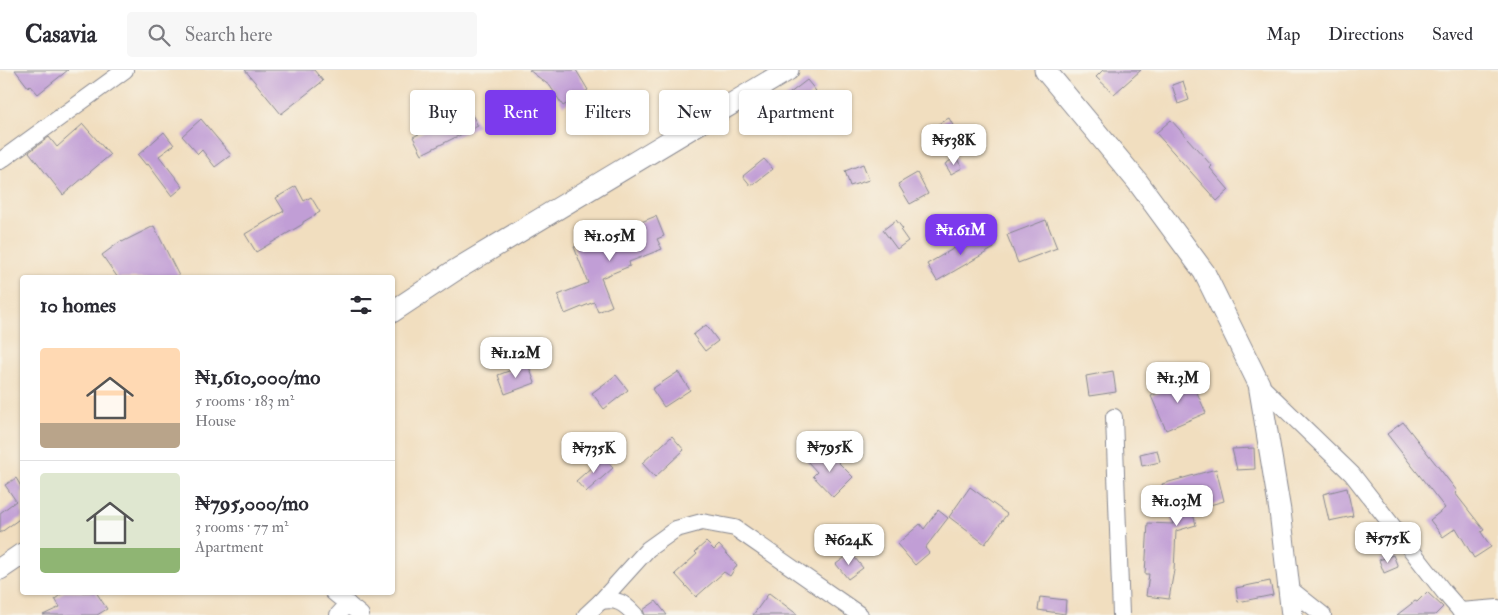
<!DOCTYPE html>
<meta charset="utf-8">
<style>
body{margin:0;font-family:"IM FELL Double Pica",serif;background:#f7f7f7;color:#2b2b33;height:100vh;display:flex;flex-direction:column;font-size:19px;white-space:nowrap}
*{box-sizing:border-box;margin:0}
p{font-size:16px;color:#7c7c81}
.icon{flex:none;width:28px;height:28px;fill:none;stroke:currentColor;stroke-width:2;stroke-linecap:round;stroke-linejoin:round}
.map{position:relative;flex:1;overflow:hidden}
.side{position:absolute;left:20px;top:205px;width:375px;height:320px;display:flex;flex-direction:column;background:#fff;border-radius:5px;box-shadow:0 1px 4px #0004}
.side>*{flex:none}
.top-card{position:absolute;left:410px;top:20px;width:475px;height:45px;display:flex;gap:10px}
.price{position:absolute;translate:-50% -42px;padding:0 11px;border-radius:10px;background:#fff;color:#222;font-size:16px;line-height:32px;filter:drop-shadow(0 1px 2px #0008)}
.price::after{content:'';position:absolute;left:50%;top:30px;width:15px;height:11px;margin-left:-8px;background:inherit;clip-path:polygon(0 0,100% 0,50% 100%)}
.price.on{background:#7c3aed;color:#fff}
ul{padding:0;list-style:none}
li{display:flex;align-items:center;gap:15px;height:125px;padding:0 20px}
li+li{border-top:1px solid #e1e1e2}
li span{display:grid;place-items:center;flex:none;width:140px;height:100px;border-radius:5px;color:#555}
li>.icon{margin-inline-start:auto}
span .icon{width:60px;height:60px;fill:#fffc;stroke-width:1}
li b{font-size:21px}
h2{display:flex;justify-content:space-between;align-items:center;height:60px;padding:0 20px;font-size:21px}
.pill{padding:0 18px;border-radius:5px;background:#fff;box-shadow:0 1px 4px #0004;font-size:18px;line-height:45px}
.pill.on{background:#7c3aed;color:#fff}
header{display:flex;align-items:center;gap:30px;box-sizing:border-box;height:70px;padding:0 25px;background:#fff;border-bottom:1px solid #e1e1e2}
header strong{font-size:24px}
nav{display:flex;gap:28px;margin-inline-start:auto;font-size:18px}
.search{width:350px;height:45px;background:#f7f7f7;display:flex;align-items:center;gap:12px;box-sizing:border-box;padding:0 18px;border-radius:5px;color:#7c7c81;font-size:19px}
.map>svg:first-child{display:block}
</style>
<header>
<strong>Casavia</strong>
<div class="search"><svg class="icon" aria-label="search" viewBox="0 0 24 24"><circle cx="10" cy="10" r="6"/><path d="M15 15l6 6"/></svg>Search here</div>
<nav><a>Map</a><a>Directions</a><a>Saved</a></nav>
</header>
<div class="map">
<svg width="1498" height="545" viewBox="0 0 1498 545">
<rect width="100%" height="100%" fill="#f7f3e8"/>
<filter id="ink" filterUnits="userSpaceOnUse"><feTurbulence type="fractalNoise" baseFrequency=".02" numOctaves="2"/><feDisplacementMap in="SourceGraphic" scale="10" xChannelSelector="R" yChannelSelector="G"/><feConvolveMatrix kernelMatrix="1 2 1 2 8 2 1 2 1" color-interpolation-filters="sRGB"/></filter>
<filter id="wash" filterUnits="userSpaceOnUse"><feTurbulence type="fractalNoise" baseFrequency=".0096" numOctaves="4" result="noise"/><feDisplacementMap in="SourceGraphic" scale="20" xChannelSelector="R" yChannelSelector="G"/><feGaussianBlur stdDeviation="1.12" result="paint"/><feColorMatrix in="noise" values="0 0 0 0 0 0 0 0 0 0 0 0 0 0 0 0 0 1.4 0 .05"/><feComposite in="paint" operator="in"/></filter>
<g filter="url(#wash)">
<rect width="100%" height="100%" fill="#f1debf"/>
<g id="blocks">
<g fill="#c19ed6">
<path d="M15 0H68L38 24 30 15 28 17Z"/>
<path d="M245 0H314L323 11 281 44Z"/>
<path d="M529 0H576L588 20 563 36 550 16Z"/>
<path d="M1103 0H1141L1114 24 1096 7Z"/>
<path d="M807 10 816 21 794 38 785 27Z"/>
<path d="M1183 11 1189 30 1178 34 1172 15Z"/>
<path d="M451 27 459 42 468 37 478 56 422 84 413 67 440 53 432 37Z"/>
<path d="M949 48 958 65 947 72 938 54Z"/>
<path d="M201 49 231 85 215 97 202 80 198 84 182 66Z"/>
<path d="M1171 50 1212 96 1210 98 1229 120 1217 131 1156 63Z"/>
<path d="M83 54 110 85 63 125 29 82 49 67 57 77Z"/>
<path d="M164 62 174 75 159 86 183 117 172 126 148 94 146 95 138 85Z"/>
<path d="M956 87 962 98 951 104 945 94Z"/>
<path d="M764 89 773 99 751 116 743 106Z"/>
<path d="M863 94 869 110 850 116 845 101Z"/>
<path d="M917 103 928 124 910 134 898 114Z"/>
<path d="M296 116 304 131 311 127 320 142 303 152V154L256 182 245 164 284 141 276 128Z"/>
<path d="M656 146 664 166 657 169 662 179 629 192 630 196 601 208 612 236 598 242 594 232 565 244 558 225 588 213 574 177 592 170V172Z"/>
<path d="M896 150 903 159 901 161 908 171 897 179 883 160Z"/>
<path d="M1046 150 1057 178 1018 193 1007 165Z"/>
<path d="M154 156 180 208H118L102 185 121 171 122 172Z"/>
<path d="M984 161 994 178 937 211 927 194Z"/>
<path d="M706 255 718 271 705 281 693 265Z"/>
<path d="M528 294 535 313 505 324 498 305Z"/>
<path d="M1113 301 1116 322 1089 326 1086 306Z"/>
<path d="M678 302 690 320 664 337 652 319Z"/>
<path d="M616 305 628 320 604 339 592 323Z"/>
<path d="M1191 309 1206 343 1166 360 1151 326Z"/>
<path d="M1403 352 1457 421 1455 423 1484 460 1481 462 1491 477 1474 488 1456 458 1443 467 1430 450 1445 438 1387 364Z"/>
<path d="M672 366 684 380 655 407 642 393Z"/>
<path d="M1254 378 1255 399 1237 400 1232 379Z"/>
<path d="M820 380 828 391 833 387 853 407 833 427 813 406 817 402 807 391Z"/>
<path d="M1157 380 1160 392 1142 396 1140 384Z"/>
<path d="M603 387 613 398 586 422 576 411Z"/>
<path d="M1216 399 1224 431 1192 440 1196 455 1176 461 1174 500 1169 529 1146 526 1149 504H1145L1148 453 1173 454 1162 414Z"/>
<path d="M16 408 22 418V447L0 463V443L16 431 5 415Z"/>
<path d="M970 417 1007 444 985 474 949 447Z"/>
<path d="M1347 418 1353 446 1329 451 1323 424Z"/>
<path d="M938 440 948 448 925 478 929 483 915 495 897 474 920 454 924 459Z"/>
<path d="M706 472 714 480 719 475 737 495 730 506 724 502 696 527 675 504 697 484 695 482Z"/>
<path d="M851 483 863 498 848 509 836 494Z"/>
<path d="M1393 485 1398 497 1384 503 1379 490Z"/>
<path d="M1270 511 1273 525 1238 532 1236 518Z"/>
<path d="M64 522H96L107 539 97 545H43L60 537 55 529Z"/>
<path d="M1427 522 1443 537 1435 545H1397L1415 531 1417 532Z"/>
<path d="M769 523 798 545H753Z"/>
<path d="M1040 527 1066 530 1065 544 1038 540Z"/>
<path d="M656 531 667 545H645L643 540Z"/>
</g>
</g>
</g>
<g filter="url(#ink)">
<use href="#blocks" fill-opacity="0" stroke="#86868e" stroke-width="1"/>
<g fill="none" stroke-linecap="round" stroke-linejoin="round">
<g stroke="#86868e" stroke-width="18">
<g id="minor">
<path d="M0 91 125 0"/>
<path d="M1259 314 1352 404 1444 522 1464 545"/>
<path d="M1114 347 1121 545"/>
<path d="M1289 518 1323 545"/>
<path d="M333 522 361 545"/>
<path d="M601 531C617 528 624 533 635 545"/>
<path d="M1460 541 1498 538"/>
<path d="M338 545 348 534"/>
<path d="M586 545 601 531 648 479 676 459 702 452 735 458 860 545"/>
</g>
</g>
<g stroke="#86868e" stroke-width="23">
<g id="tertiary">
<path d="M1045 0 1137 111 1204 202 1259 314 1280 441 1292 545"/>
<path d="M392 242 454 201 788 0"/>
<path d="M0 499 22 484"/>
</g>
</g>
<use href="#minor" stroke="#fff" stroke-width="16"/>
<use href="#tertiary" stroke="#fff" stroke-width="21"/>
</g>
</g>
</svg>
<b class="price" style="left:954px;top:96px">₦538K</b>
<b class="price on" style="left:961px;top:186px">₦1.61M</b>
<b class="price" style="left:610px;top:192px">₦1.05M</b>
<b class="price" style="left:516px;top:309px">₦1.12M</b>
<b class="price" style="left:1178px;top:334px">₦1.3M</b>
<b class="price" style="left:830px;top:403px">₦795K</b>
<b class="price" style="left:594px;top:404px">₦735K</b>
<b class="price" style="left:1177px;top:457px">₦1.03M</b>
<b class="price" style="left:1388px;top:494px">₦575K</b>
<b class="price" style="left:849px;top:496px">₦624K</b>
<div class="top-card">
<a class="pill">Buy</a>
<a class="pill on">Rent</a>
<a class="pill">Filters</a>
<a class="pill">New</a>
<a class="pill">Apartment</a>
</div>
<section class="side">
<h2>10 homes<svg class="icon" aria-label="filters" viewBox="0 0 24 24"><path d="M4 7h16M4 17h16"/><circle cx="9" cy="7" r="2"/><circle cx="15" cy="17" r="2"/></svg></h2>
<ul>
<li><span style="background:linear-gradient(#ffd9b3 75%,#b9a48a 0)"><svg class="icon" aria-label="home" viewBox="0 0 24 24"><path d="M3 11l9-7 9 7M6 9v11h12V9"/></svg></span><div><b>₦1,610,000/mo</b><p>5 rooms · 183 m²</p><p>House</p></div></li>
<li><span style="background:linear-gradient(#dfe7d0 75%,#8fb573 0)"><svg class="icon" aria-label="home" viewBox="0 0 24 24"><path d="M3 11l9-7 9 7M6 9v11h12V9"/></svg></span><div><b>₦795,000/mo</b><p>3 rooms · 77 m²</p><p>Apartment</p></div></li>
</ul>
</section>
</div>
